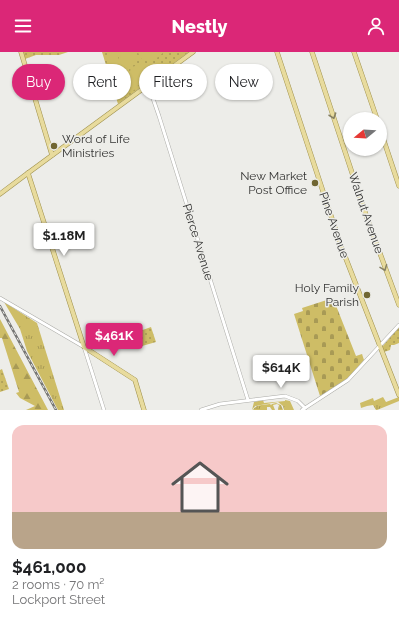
<!DOCTYPE html>
<meta charset="utf-8">
<style>
body{margin:0;font-family:Raleway,sans-serif;background:#f6f6f6;color:#202124;height:100vh;display:flex;flex-direction:column;font-size:15px;white-space:nowrap}
*{box-sizing:border-box;margin:0}
p{font-size:13px;color:#757577}
.icon{flex:none;width:22px;height:22px;fill:none;stroke:currentColor;stroke-width:2;stroke-linecap:round;stroke-linejoin:round}
.map{position:relative;height:358px;overflow:hidden}
.panel{display:flex;flex-direction:column;background:#fff;flex:1}
.panel>*{flex:none}
.guide{position:absolute;left:12px;top:12px;width:375px;height:36px;display:flex;gap:8px}
.needle{width:26px;rotate:252deg}
.buttons{position:absolute;left:343px;top:60px;display:grid;gap:8px}
.buttons a{display:grid;place-items:center;width:44px;height:44px;border-radius:50%;background:#fff;box-shadow:0 1px 3px #0004;font-size:20px}
.price{position:absolute;translate:-50% -34px;padding:0 9px;border-radius:4px;background:#fff;color:#222;font-size:13px;line-height:26px;filter:drop-shadow(0 1px 2px #0008)}
.price::after{content:'';position:absolute;left:50%;top:24px;width:12px;height:9px;margin-left:-6px;background:inherit;clip-path:polygon(0 0,100% 0,50% 100%)}
.price.on{background:#db2777;color:#fff}
ul{padding:0;list-style:none}
li{display:grid;align-content:center;gap:8px;height:212px;padding:0 12px}
li span{display:grid;place-items:center;height:124px;border-radius:12px;color:#555}
li>.icon{margin-inline-start:auto}
span .icon{width:72px;height:72px;fill:#fffc;stroke-width:1}
li b{font-size:17px}
.pill{padding:0 14px;border-radius:18px;background:#fff;box-shadow:0 1px 3px #0004;font-size:14px;line-height:36px}
.pill.on{background:#db2777;color:#fff}
header{display:flex;justify-content:space-between;align-items:center;height:52px;padding:0 12px;background:#db2777;color:#fff;font-size:18px;font-weight:800}
.map>svg:first-child{display:block}
</style>
<header><svg class="icon" aria-label="menu" viewBox="0 0 24 24"><path d="M4 6h16M4 12h16M4 18h16"/></svg>Nestly<svg class="icon" aria-label="person" viewBox="0 0 24 24"><circle cx="12" cy="8" r="4"/><path d="M4 21q1-7 8-7t8 7"/></svg></header>
<div class="map">
<svg width="399" height="358" viewBox="0 0 399 358">
<defs>
<pattern id="grass-tufts" width="24" height="20" patternUnits="userSpaceOnUse"><rect width="24" height="20" fill="#cebd66"/><path d="M3 7l-1-3M5 7V3M7 7l1-3M15 17l-1-3M17 17v-4M19 17l1-3" fill="none" stroke="#a89a55"/></pattern>
<pattern id="forest-firs" width="22" height="20" patternUnits="userSpaceOnUse"><rect width="22" height="20" fill="#cebd66"/><path d="M5 1l3.5 6h-7zM16 11l3.5 6h-7z" fill="#a89a55"/></pattern>
<pattern id="cemetery-stones" width="16" height="16" patternUnits="userSpaceOnUse"><rect width="16" height="16" fill="#cebd66"/><path d="M2 7V4a2 2 0 0 1 4 0v3zM10 15v-3a2 2 0 0 1 4 0v3z" fill="#a89a55"/></pattern>
<pattern id="park-dots" width="8" height="8" patternUnits="userSpaceOnUse"><rect width="8" height="8" fill="#cebd66"/><path d="M2 2h.1M6 6h.1" fill="none" stroke="#a89a55" stroke-width="1.8" stroke-linecap="round"/></pattern>
</defs>
<rect width="100%" height="100%" fill="#edede9"/>
<g fill="url(#grass-tufts)">
<path d="M4 250 37 271 64 358H58L27 299 20 277Z"/>
<path d="M383 345 386 350 399 345V349L377 358H376L373 353 367 354 361 356 360 351 373 346 374 349Z"/>
<path d="M263 348 264 351 285 349V348L290 349 294 358H284L283 354 278 350 255 354 252 358 254 350Z"/>
<path d="M276 351 281 353 283 358H278L279 353 277 352 273 353 275 358H272L270 355H267V358H253C256 352 264 353 270 352L271 353 272 352Z"/>
</g>
<path fill="url(#forest-firs)" d="M0 267 48 358H26L35 354 20 346 16 341 19 340 2 286H0Z"/>
<path fill="url(#cemetery-stones)" d="M333 246 356 304 362 302 364 308 347 328 320 344 294 262 303 259 302 256Z"/>
<g fill="url(#park-dots)">
<path d="M23 0H68L59 3H36L25 7Z"/>
<path d="M102 0H189L118 52Z"/>
<path d="M151 275 156 290 142 294 137 280Z"/>
<path d="M399 275V291L394 293H391L390 298 384 300 382 295Z"/>
<path d="M2 317 9 337 0 340V318Z"/>
</g>
<g fill="#cebd66">
<path d="M115 0 117 1 119 8V11L116 13 111 11 106 7V5L109 2Z"/>
<path d="M120 0H135L137 3C135 9 132 13 126 16L121 14Z"/>
<path d="M138 0H164L152 10C144 9 140 8 138 0Z"/>
<path d="M144 11C148 21 146 26 135 29L139 35 131 40 129 39 124 30 131 27 134 28 130 18 132 15Z"/>
<path d="M114 33C121 32 125 35 127 42L118 45 117 44Z"/>
</g>
<g fill="none" stroke-linecap="round" stroke-linejoin="round">
<g stroke="#ababa7" stroke-width="4">
<g id="minor">
<path d="M147 33 149 35 159 64 248 348"/>
<path d="M0 246 84 295 104 358"/>
<path d="M201 358 220 352 285 344 298 349 305 356"/>
<path d="M302 358 348 328 399 273"/>
</g>
</g>
<g stroke="#9f914d" stroke-width="5">
<g id="major">
<path d="M21 0 52 103"/>
<path d="M277 0 341 194 399 343"/>
<path d="M312 0 367 166 399 253"/>
<path d="M354 0 377 67"/>
<path d="M380 77 399 134"/>
<path d="M28 121 84 295 135 328 144 358"/>
<path d="M0 142 28 121 193 0"/>
</g>
</g>
<use href="#minor" stroke="#fff" stroke-width="3"/>
<use href="#major" stroke="#e8db9d" stroke-width="4"/>
<g stroke="#757573" stroke-width="2.5">
<path id="rail" d="M0 254 56 358"/>
</g>
<use href="#rail" stroke="#edede9" stroke-width="1" stroke-dasharray="3" stroke-linecap="butt"/>
</g>
<defs><path id="oneway-chevron" d="M-2-3.5L2.5 0L-2 3.5" fill="none" stroke-width="1.6" stroke-linecap="round" stroke-linejoin="round"/></defs>
<g stroke="#868063">
<use href="#oneway-chevron" transform="translate(333 64) rotate(71)"/>
<use href="#oneway-chevron" transform="translate(384 216) rotate(69)"/>
</g>
<g fill="#706632" stroke="#edede9" stroke-width="1.5">
<circle cx="54" cy="94" r="4"/>
<circle cx="315" cy="131" r="4"/>
<circle cx="367" cy="243" r="4"/>
</g>
<g text-anchor="middle" dominant-baseline="central" stroke-width="3" stroke-linejoin="round" paint-order="stroke">
<g font-size="12" fill="#353534" stroke="#edede9" text-anchor="end">
<text x="62" y="87" text-anchor="start">Word of Life<tspan x="62" dy="14">Ministries</tspan></text>
<text x="307" y="124">New Market<tspan x="307" dy="14">Post Office</tspan></text>
<text x="359" y="236">Holy Family<tspan x="359" dy="14">Parish</tspan></text>
</g>
<g font-size="12" fill="#353534" stroke="#edede9">
<text transform="translate(366 161) rotate(71)">Walnut Avenue</text>
<text transform="translate(334 173) rotate(71)">Pine Avenue</text>
<text transform="translate(198 190) rotate(73)">Pierce Avenue</text>
</g>
</g>
</svg>
<div class="buttons">
<a><svg class="needle" viewBox="-14 -14 28 28"><path d="M0-13l5 13h-10z" fill="#e53935"/><path d="M0 13l5-13h-10z" fill="#757577"/></svg></a>
</div>
<b class="price" style="left:64px;top:205px">$1.18M</b>
<b class="price on" style="left:114px;top:305px">$461K</b>
<b class="price" style="left:281px;top:337px">$614K</b>
<div class="guide">
<a class="pill on">Buy</a>
<a class="pill">Rent</a>
<a class="pill">Filters</a>
<a class="pill">New</a>
</div>
</div>
<section class="panel">
<ul>
<li><span style="background:linear-gradient(#f6c9c9 70%,#b9a48a 0)"><svg class="icon" aria-label="home" viewBox="0 0 24 24"><path d="M3 11l9-7 9 7M6 9v11h12V9"/></svg></span><div><b>$461,000</b><p>2 rooms · 70 m²</p><p>Lockport Street</p></div></li>
</ul>
</section>
